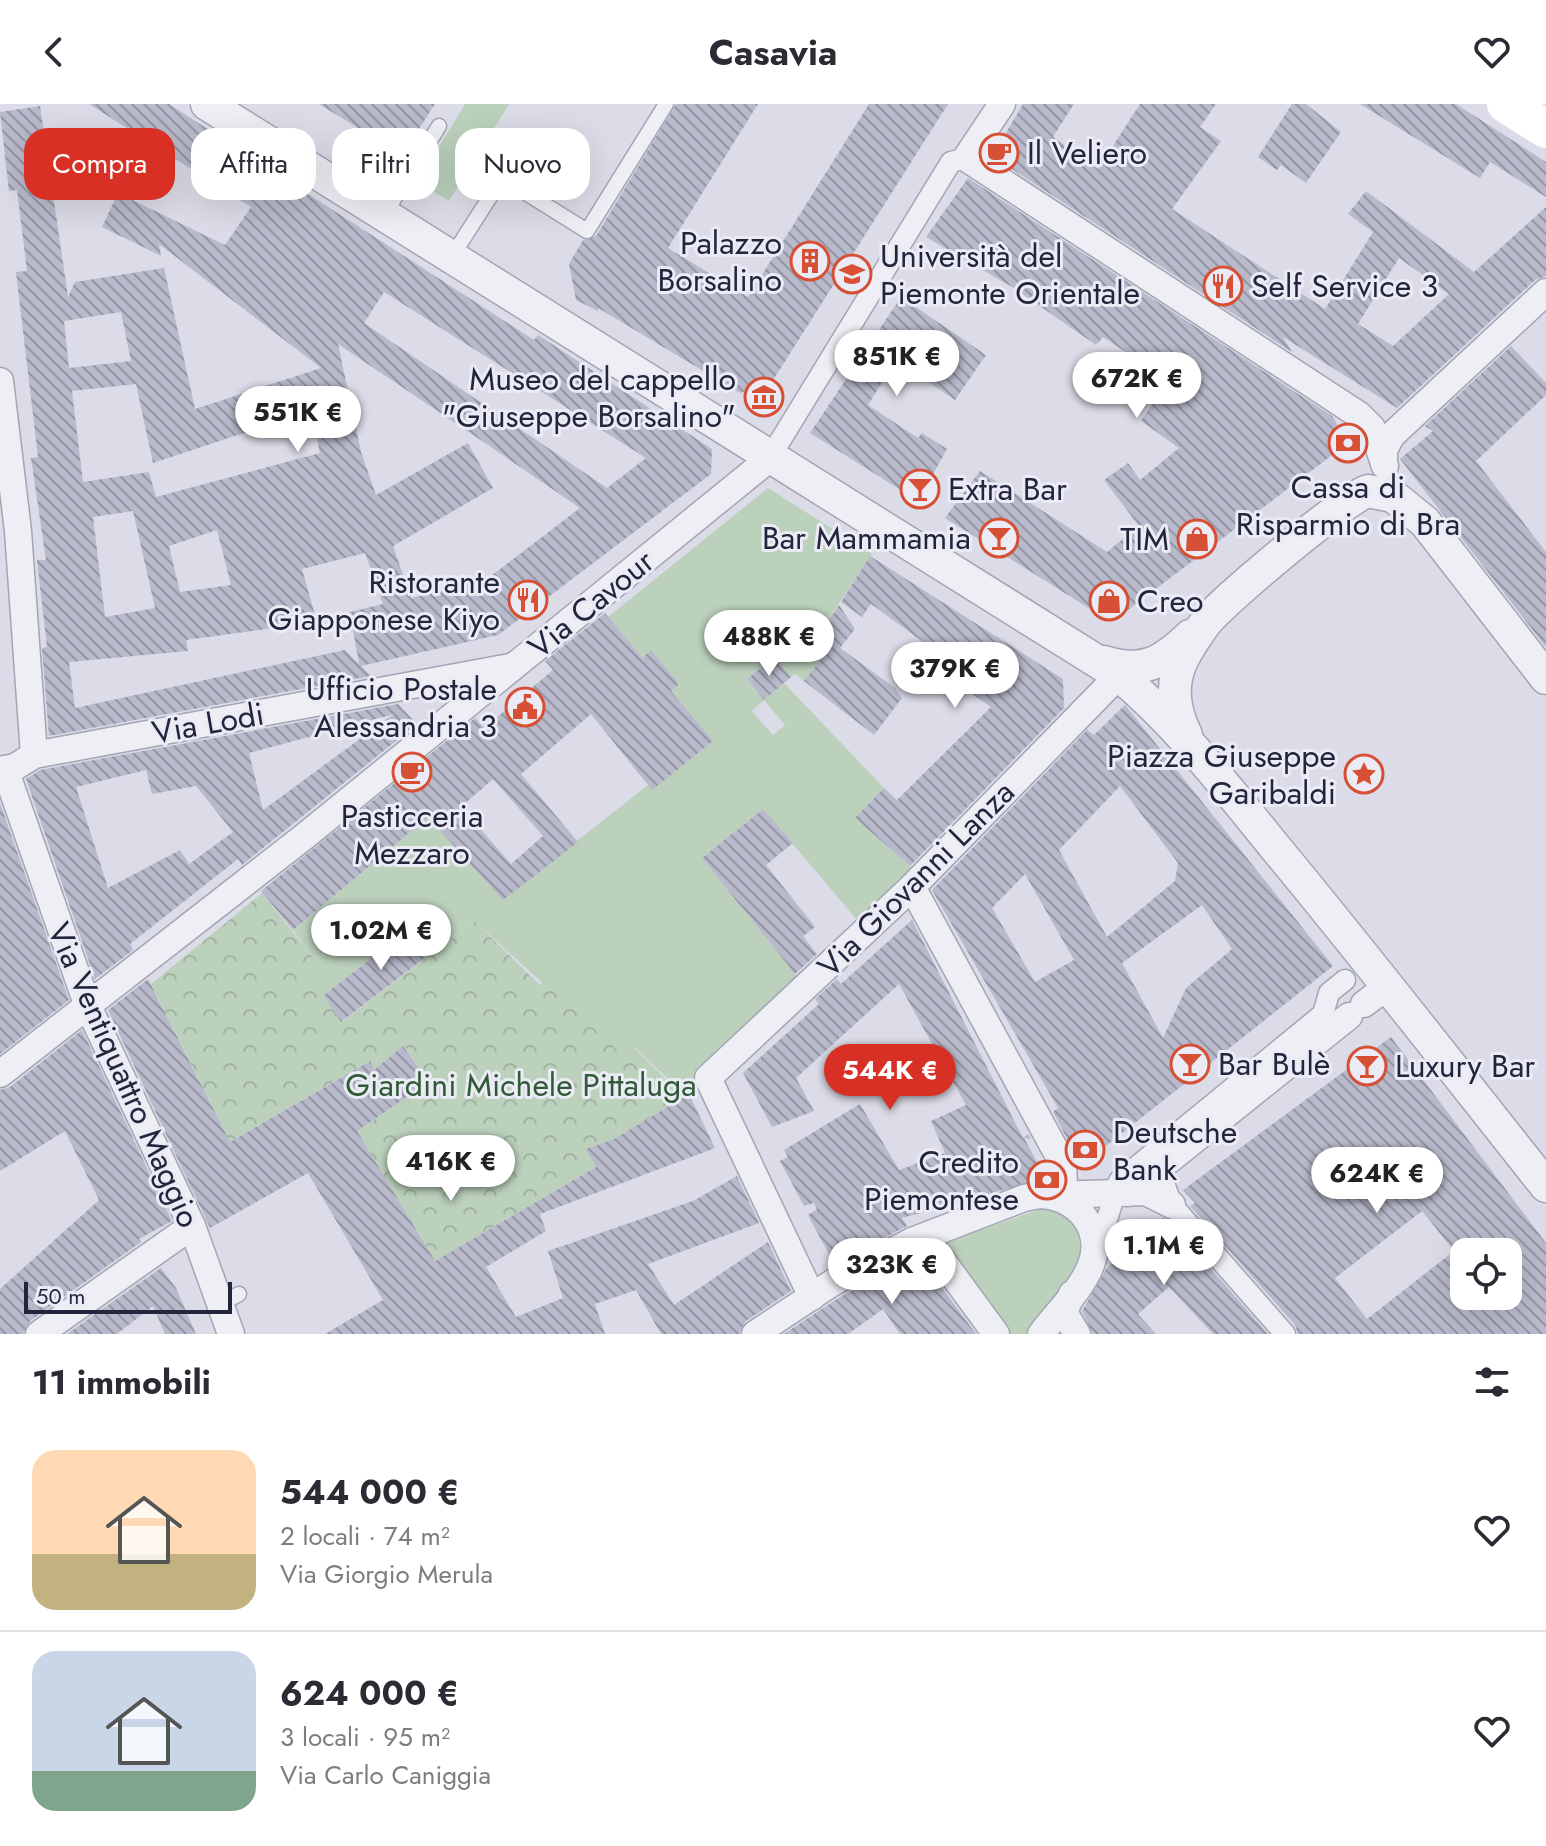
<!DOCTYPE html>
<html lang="it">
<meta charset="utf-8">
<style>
body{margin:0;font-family:Jost,sans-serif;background:#f2f2f3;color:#2b2b33;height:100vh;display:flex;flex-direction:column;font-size:30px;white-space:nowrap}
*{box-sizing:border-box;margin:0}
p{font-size:26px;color:#7c7c81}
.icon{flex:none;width:44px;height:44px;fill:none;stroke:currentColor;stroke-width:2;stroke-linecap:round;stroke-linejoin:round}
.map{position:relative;height:1230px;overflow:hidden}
.side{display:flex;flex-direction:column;background:#fff;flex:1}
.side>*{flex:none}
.hud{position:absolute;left:24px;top:24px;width:800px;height:72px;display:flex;gap:16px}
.tools{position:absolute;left:1450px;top:1134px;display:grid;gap:16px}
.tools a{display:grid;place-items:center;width:72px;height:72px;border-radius:16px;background:#fff;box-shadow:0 8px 32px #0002;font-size:40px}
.scale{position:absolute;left:24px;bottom:20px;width:208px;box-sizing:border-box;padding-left:8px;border:4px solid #24253d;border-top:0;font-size:22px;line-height:28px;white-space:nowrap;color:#24253d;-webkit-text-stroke:6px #eaebf4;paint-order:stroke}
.price{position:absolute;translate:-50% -68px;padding:0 18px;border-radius:28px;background:#fff;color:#222;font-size:26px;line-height:52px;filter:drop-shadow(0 2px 4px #0008)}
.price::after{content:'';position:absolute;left:50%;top:48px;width:24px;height:18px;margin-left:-12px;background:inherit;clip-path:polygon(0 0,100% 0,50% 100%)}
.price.selected{background:#d93025;color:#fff}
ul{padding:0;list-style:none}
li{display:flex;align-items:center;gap:24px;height:200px;padding:0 32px}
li+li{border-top:2px solid #e1e1e2}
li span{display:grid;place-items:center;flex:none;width:224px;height:160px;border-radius:24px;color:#555}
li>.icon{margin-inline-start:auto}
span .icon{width:96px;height:96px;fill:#fffc;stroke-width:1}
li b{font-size:34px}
h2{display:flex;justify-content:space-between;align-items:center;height:96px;padding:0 32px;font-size:34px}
.chip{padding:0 28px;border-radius:24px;background:#fff;box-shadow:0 8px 32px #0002;font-size:28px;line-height:72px}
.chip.selected{background:#d93025;color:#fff}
header{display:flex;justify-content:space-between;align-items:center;height:104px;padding:0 32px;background:#fff;font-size:36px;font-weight:700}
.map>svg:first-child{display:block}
</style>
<header><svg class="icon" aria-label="back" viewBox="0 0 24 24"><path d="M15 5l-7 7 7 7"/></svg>Casavia<svg class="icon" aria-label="heart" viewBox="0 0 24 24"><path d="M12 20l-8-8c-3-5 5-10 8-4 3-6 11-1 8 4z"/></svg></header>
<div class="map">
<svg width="1546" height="1230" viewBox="0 0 1546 1230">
<defs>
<pattern id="park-crowns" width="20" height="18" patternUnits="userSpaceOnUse" patternTransform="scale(2)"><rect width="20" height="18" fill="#bbd1bc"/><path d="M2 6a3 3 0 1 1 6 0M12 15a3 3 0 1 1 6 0" fill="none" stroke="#a1b3a2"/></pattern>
<pattern id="building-back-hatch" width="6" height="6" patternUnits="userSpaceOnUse" patternTransform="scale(2)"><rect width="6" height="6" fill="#b8b9ca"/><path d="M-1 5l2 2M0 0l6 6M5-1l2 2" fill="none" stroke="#9596a5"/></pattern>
</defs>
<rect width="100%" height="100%" fill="#dbdce7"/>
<g fill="#bbd1bc" fill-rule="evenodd">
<path d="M465 0H509L449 97 418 78Z"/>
<path d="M768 384 872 450 819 529 833 540 804 577 795 570 791 573 774 553 747 575 764 596 784 579 884 684 855 714 912 764 858 817 763 705 702 754 798 874 680 986 634 943 623 952 474 817 438 844 418 818 324 891 303 860 312 852 293 826 428 713 503 795 648 681 652 685 712 638 671 587 679 580 650 547 642 554 608 513ZM764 596 785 621 773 631 752 607Z"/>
<path d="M1041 1105C1073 1108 1087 1133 1077 1162L1027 1230H1004L939 1140Z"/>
</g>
<path fill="url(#park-crowns)" d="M262 789 312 852 304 860 342 918 474 817 540 881 544 877 623 952 633 943 684 993 614 1035 587 1045 596 1063 435 1157 357 1027 429 979 404 942 374 966 369 957 230 1038 151 880Z"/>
<g fill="url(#building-back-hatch)" fill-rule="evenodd">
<path d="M89 0H169L534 236 538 231 712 345 711 370 498 531 361 562 371 572 49 632 42 544 47 543 37 456H46L31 354 38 353 16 168 27 167 17 86 9 87 0 8 40 2 68 193 75 178 164 164 195 305 321 264 159 140 161 152 102 123 118 89 225 141 251 103ZM384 188 646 354 607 384 364 219ZM121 208 131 257 69 264 64 217ZM338 240 491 343 580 404 483 478 411 494 393 442 493 384 468 339 376 391 361 348ZM136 280 153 359 311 307 320 349 156 393 149 368 83 378 72 287ZM133 407 155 504 105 513 93 413ZM217 426 231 481 180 488 169 442ZM365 449 383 500 350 508 359 560 345 546 75 604 69 558 188 547 186 536 317 518 302 465Z"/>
<path d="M319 0H435L402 51Z"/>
<path d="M676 0H758L668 144 748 193 869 0H948L770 281 740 289 598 204V207L576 196 569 160 583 136 596 132Z"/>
<path d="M1023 0H1074L1053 33 1098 65 1140 0H1216L1200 23 1221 37 1172 105 1325 205 1373 128 1348 110 1366 87 1474 168 1546 103V172L1535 176 1397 304 1283 233 1292 248 992 52ZM1399 154 1449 190 1393 242 1358 220Z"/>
<path d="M1292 0H1306L1341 28 1306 79 1281 61 1277 66 1258 53Z"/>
<path d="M1360 0H1456L1546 58V93L1490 58 1480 74Z"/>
<path d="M968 74 1332 312 1348 339 1124 509 1095 508 945 414 980 367 1107 448 1139 422 1104 376 1128 359 1140 376 1179 344 1141 317 1168 276 1103 233 1096 241 1014 184 926 133Z"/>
<path d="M901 193 986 251 955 296 896 256 868 301 918 334 922 329 947 345 918 397 810 329Z"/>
<path d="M1511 242 1546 279V291L1476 357 1546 448V543L1400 355 1433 327 1425 322Z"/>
<path d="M870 452 1063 575 1064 604 910 762 855 714 884 684 897 696 991 603 932 562 941 551 871 500 862 513 841 498Z"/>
<path d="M839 501 855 525 840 544 895 584 902 594 874 631 804 577 833 540 819 530Z"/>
<path d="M605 509 642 554 651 546 679 580 671 587 713 637 652 686 591 610 521 670 578 738 503 796 428 713 293 826 261 787 475 614 484 624 553 566 545 557ZM493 675 543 732 511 760 461 703Z"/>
<path d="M774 553 791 573 764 596 747 575Z"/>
<path d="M398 600 417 620 242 761 238 755 130 840 133 846 95 875 26 675 40 666ZM394 610 263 706 249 649ZM146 666 152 690 196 682 233 728 189 760 180 746 108 784 76 683Z"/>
<path d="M1125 601 1333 862 1097 1049 1072 1044 1053 1008 1058 1004 932 786 1087 626 1094 631ZM1120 682 1178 759 1175 777 1107 833 1059 746ZM1025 770 1074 856 1035 878 992 804ZM1202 801 1232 845 1186 884 1163 934 1122 859Z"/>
<path d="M0 699 69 896 0 950Z"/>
<path d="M763 705 793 739 766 761 815 823 803 832 817 850 795 870 702 754Z"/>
<path d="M912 816 1023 1034 1028 1030 1031 1035 1024 1034 1046 1074 902 1114 907 1122 834 1160 808 1111 817 1105 814 1099 804 1102 780 1057 788 1053 784 1046 860 1000 899 1066 945 1049 931 1017 966 1001 899 880 796 974 814 1007 772 1023 743 969 819 900 815 895 837 875 841 880Z"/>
<path d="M418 818 438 844 341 918 324 891Z"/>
<path d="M148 875 230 1038 370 957 374 966 403 942 429 978 357 1027 435 1157 596 1063 586 1045 614 1035 689 990 715 1044 540 1110 546 1127 486 1163 516 1213 563 1194 548 1147 693 1097 737 1072 759 1119 648 1160 674 1201 768 1138 791 1187 746 1217 739 1230H661L636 1186 595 1200 605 1230H325L383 1196 308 1069 210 1124 108 906Z"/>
<path d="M82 926 172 1117 139 1135 141 1138 30 1217 23 1230H0V1185L99 1096 65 1027 0 1067V986L10 983Z"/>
<path d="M1391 933 1546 1139V1230H1298L1295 1221 1190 1102 1195 1099 1183 1086ZM1422 1107 1454 1147 1367 1215 1335 1174ZM1464 1148H1508V1192H1464Z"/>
<path d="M1163 1114 1168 1116 1268 1230H1213L1169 1183 1138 1210 1156 1230H1093L1082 1207 1106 1165 1152 1119Z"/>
<path d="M915 1153 924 1159 976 1230H900L883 1205 848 1230H784L840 1193Z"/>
<path d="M161 1164 176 1184 196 1230H165L153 1202 117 1230H67Z"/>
</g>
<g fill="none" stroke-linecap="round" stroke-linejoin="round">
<g stroke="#a4a5b4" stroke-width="17">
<g id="service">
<path d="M384 111 439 22"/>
<path d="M451 154 502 74 587 127 666 0"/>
<path d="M219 1201 239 1190"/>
</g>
</g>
<g stroke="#a4a5b4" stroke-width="23">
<g id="pedestrian">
<path d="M769 355 951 58 966 54"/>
<path d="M1154 1052 1172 1101 1285 1230"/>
<path d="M1097 1147 1119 1077 1323 910 1329 889 1345 876"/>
</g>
</g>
<g stroke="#a4a5b4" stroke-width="29">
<g id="minor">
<path d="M1002 0 966 54 1359 311 1372 324 1385 362"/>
<path d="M0 277 18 427 34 651"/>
<path d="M1384 360V346L1392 331 1546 188"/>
<path d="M5 665 87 900 192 1122 231 1230"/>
<path d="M0 666 15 663 34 651 510 563"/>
<path d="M1364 900 1389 881"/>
<path d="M0 970 305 732 769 355"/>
<path d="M1128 1089 1349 912"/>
<path d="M1038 1091C1055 1091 1072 1098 1083 1111 1118 1155 1066 1196 1041 1230"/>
<path d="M1054 1091 1146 1088 1172 1101"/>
<path d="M912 1137 924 1138 936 1148 996 1230"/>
<path d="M1072 1190 1064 1208 1077 1230"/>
<path d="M812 1193 708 974 912 783 1119 571"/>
<path d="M39 1230 192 1122"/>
<path d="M755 1230 832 1179 912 1137 1024 1094 1056 1088 1064 1082 1063 1060 912 783"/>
</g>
</g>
<g stroke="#a4a5b4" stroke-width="35">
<g id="tertiary">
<path d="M207 0 1119 571C1180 622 1229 687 1279 748 1370 858 1457 970 1546 1082"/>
<path d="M1104 558C1143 570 1162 559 1190 532"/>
<path d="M1186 631C1174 607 1170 579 1183 554 1189 542 1198 529 1206 518 1224 496 1345 394 1368 387L1393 392 1425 418 1546 574"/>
</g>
</g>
<use href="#service" stroke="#eeeef5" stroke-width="14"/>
<use href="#pedestrian" stroke="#eeeef5" stroke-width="20"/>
<use href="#minor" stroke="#eeeef5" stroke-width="26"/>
<use href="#tertiary" stroke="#eeeef5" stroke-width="32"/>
<path stroke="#fff" stroke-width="38" d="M1506 0 1546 25"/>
</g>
<defs>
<g id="cafe-ring" transform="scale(2)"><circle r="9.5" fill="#eaebf4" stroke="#d74f34" stroke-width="1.5"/><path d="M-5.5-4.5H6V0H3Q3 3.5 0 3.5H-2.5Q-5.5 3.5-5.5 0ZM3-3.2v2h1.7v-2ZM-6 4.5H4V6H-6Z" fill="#d74f34"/></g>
<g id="building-ring" transform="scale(2)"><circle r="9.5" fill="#eaebf4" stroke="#d74f34" stroke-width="1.5"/><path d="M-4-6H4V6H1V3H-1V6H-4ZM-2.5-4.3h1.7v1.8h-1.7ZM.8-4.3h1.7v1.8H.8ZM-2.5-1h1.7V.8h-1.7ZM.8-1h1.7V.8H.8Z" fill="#d74f34"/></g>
<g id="university-ring" transform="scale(2)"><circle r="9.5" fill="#eaebf4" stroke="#d74f34" stroke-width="1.5"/><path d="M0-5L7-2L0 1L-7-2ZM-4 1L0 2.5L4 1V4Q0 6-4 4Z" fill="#d74f34"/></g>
<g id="restaurant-ring" transform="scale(2)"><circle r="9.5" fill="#eaebf4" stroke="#d74f34" stroke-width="1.5"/><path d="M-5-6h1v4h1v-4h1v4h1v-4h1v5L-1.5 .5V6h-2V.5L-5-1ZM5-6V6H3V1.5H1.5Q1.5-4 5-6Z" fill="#d74f34"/></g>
<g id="museum-ring" transform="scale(2)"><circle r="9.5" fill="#eaebf4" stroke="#d74f34" stroke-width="1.5"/><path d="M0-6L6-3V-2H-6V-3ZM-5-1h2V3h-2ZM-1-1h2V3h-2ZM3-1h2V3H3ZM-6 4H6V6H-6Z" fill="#d74f34"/></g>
<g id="bank-ring" transform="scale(2)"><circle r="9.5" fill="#eaebf4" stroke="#d74f34" stroke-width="1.5"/><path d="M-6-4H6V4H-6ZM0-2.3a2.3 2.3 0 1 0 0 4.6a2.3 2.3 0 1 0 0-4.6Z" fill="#d74f34"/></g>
<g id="bar-ring" transform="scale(2)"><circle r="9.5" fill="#eaebf4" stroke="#d74f34" stroke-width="1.5"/><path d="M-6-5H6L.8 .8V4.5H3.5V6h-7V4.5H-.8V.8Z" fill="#d74f34"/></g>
<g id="shop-ring" transform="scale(2)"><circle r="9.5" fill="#eaebf4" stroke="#d74f34" stroke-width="1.5"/><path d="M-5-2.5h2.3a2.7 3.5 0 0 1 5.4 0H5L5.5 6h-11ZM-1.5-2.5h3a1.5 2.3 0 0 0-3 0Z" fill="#d74f34"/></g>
<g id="civic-ring" transform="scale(2)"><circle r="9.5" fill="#eaebf4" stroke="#d74f34" stroke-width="1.5"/><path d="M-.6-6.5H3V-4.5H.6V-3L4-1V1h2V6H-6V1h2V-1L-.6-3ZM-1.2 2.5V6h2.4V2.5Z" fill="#d74f34"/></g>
<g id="sight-ring" transform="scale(2)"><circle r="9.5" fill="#eaebf4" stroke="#d74f34" stroke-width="1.5"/><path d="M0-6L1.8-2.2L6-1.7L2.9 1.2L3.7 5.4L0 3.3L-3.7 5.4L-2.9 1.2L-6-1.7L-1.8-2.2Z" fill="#d74f34"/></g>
</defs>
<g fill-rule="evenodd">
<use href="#cafe-ring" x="999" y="49"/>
<use href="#building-ring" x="810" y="157"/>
<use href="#university-ring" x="852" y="170"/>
<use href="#restaurant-ring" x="1223" y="182"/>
<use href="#museum-ring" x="764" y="293"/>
<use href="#bank-ring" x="1348" y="339"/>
<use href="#bar-ring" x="920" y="385"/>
<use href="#bar-ring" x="999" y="434"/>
<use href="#shop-ring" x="1197" y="435"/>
<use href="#restaurant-ring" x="528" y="496"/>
<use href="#shop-ring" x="1109" y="497"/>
<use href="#civic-ring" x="525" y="603"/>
<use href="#cafe-ring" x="412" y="668"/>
<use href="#sight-ring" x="1364" y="670"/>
<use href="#bar-ring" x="1190" y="960"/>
<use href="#bar-ring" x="1367" y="962"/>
<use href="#bank-ring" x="1085" y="1046"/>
<use href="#bank-ring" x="1047" y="1076"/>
</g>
<g text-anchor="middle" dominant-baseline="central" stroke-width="6" stroke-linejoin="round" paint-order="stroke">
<g font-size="32" fill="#24253d" stroke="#eaebf4" text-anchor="start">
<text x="1027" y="49">Il Veliero</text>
<text x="782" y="139" text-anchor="end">Palazzo<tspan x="782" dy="37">Borsalino</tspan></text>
<text x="880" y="152">Università del<tspan x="880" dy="37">Piemonte Orientale</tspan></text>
<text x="1251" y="182">Self Service 3</text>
<text x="736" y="275" text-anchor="end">Museo del cappello<tspan x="736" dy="37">"Giuseppe Borsalino"</tspan></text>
<text x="1348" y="383" text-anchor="middle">Cassa di<tspan x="1348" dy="37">Risparmio di Bra</tspan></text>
<text x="948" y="385">Extra Bar</text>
<text x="971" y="434" text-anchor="end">Bar Mammamia</text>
<text x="1169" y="435" text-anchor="end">TIM</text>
<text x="500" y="478" text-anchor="end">Ristorante<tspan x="500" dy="37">Giapponese Kiyo</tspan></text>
<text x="1137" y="497">Creo</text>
<text x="497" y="585" text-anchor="end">Ufficio Postale<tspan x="497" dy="37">Alessandria 3</tspan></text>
<text x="1336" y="652" text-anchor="end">Piazza Giuseppe<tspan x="1336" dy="37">Garibaldi</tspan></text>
<text x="412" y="712" text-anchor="middle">Pasticceria<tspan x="412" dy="37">Mezzaro</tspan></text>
<text x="1218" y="960">Bar Bulè</text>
<text x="1395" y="962">Luxury Bar</text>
<text x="1113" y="1028">Deutsche<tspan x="1113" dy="37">Bank</tspan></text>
<text x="1019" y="1058" text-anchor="end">Credito<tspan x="1019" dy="37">Piemontese</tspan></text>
</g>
<g font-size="32" fill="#24253d" stroke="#eaebf4">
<text transform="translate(591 500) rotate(-39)">Via Cavour</text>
<text transform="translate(208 619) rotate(-10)">Via Lodi</text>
<text transform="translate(916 775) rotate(-45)">Via Giovanni Lanza</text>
<text transform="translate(124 971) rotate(66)">Via Ventiquattro Maggio</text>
</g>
<g font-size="32" fill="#305a35" stroke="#eaebf4">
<text x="521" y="981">Giardini Michele Pittaluga</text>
</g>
</g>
</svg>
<div class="tools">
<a><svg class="icon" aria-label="locate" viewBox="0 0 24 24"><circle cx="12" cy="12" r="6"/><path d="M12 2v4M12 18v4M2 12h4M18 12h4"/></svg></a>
</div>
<div class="scale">50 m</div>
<b class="price" style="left:897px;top:294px">851K €</b>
<b class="price" style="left:1137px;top:316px">672K €</b>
<b class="price" style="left:298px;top:350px">551K €</b>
<b class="price" style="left:769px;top:574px">488K €</b>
<b class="price" style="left:955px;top:606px">379K €</b>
<b class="price" style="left:381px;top:868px">1.02M €</b>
<b class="price selected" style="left:890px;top:1008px">544K €</b>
<b class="price" style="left:451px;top:1099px">416K €</b>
<b class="price" style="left:1377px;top:1111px">624K €</b>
<b class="price" style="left:1164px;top:1183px">1.1M €</b>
<b class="price" style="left:892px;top:1202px">323K €</b>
<div class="hud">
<a class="chip selected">Compra</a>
<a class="chip">Affitta</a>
<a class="chip">Filtri</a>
<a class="chip">Nuovo</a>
</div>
</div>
<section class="side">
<h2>11 immobili<svg class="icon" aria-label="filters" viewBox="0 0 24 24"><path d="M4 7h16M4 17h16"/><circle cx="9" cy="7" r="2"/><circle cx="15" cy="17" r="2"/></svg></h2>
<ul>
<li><span style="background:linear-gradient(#ffd9b3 65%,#c2b280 0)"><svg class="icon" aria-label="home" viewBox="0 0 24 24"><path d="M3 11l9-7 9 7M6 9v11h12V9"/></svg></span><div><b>544 000 €</b><p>2 locali · 74 m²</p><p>Via Giorgio Merula</p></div><svg class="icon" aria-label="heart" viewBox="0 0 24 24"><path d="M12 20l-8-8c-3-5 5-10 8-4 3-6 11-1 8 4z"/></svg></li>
<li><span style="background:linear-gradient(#c9d6e8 75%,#7fa58c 0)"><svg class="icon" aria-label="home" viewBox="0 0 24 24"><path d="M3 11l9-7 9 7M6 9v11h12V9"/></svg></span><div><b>624 000 €</b><p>3 locali · 95 m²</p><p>Via Carlo Caniggia</p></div><svg class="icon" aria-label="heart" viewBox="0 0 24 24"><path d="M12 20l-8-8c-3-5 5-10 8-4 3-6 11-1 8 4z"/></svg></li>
</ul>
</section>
